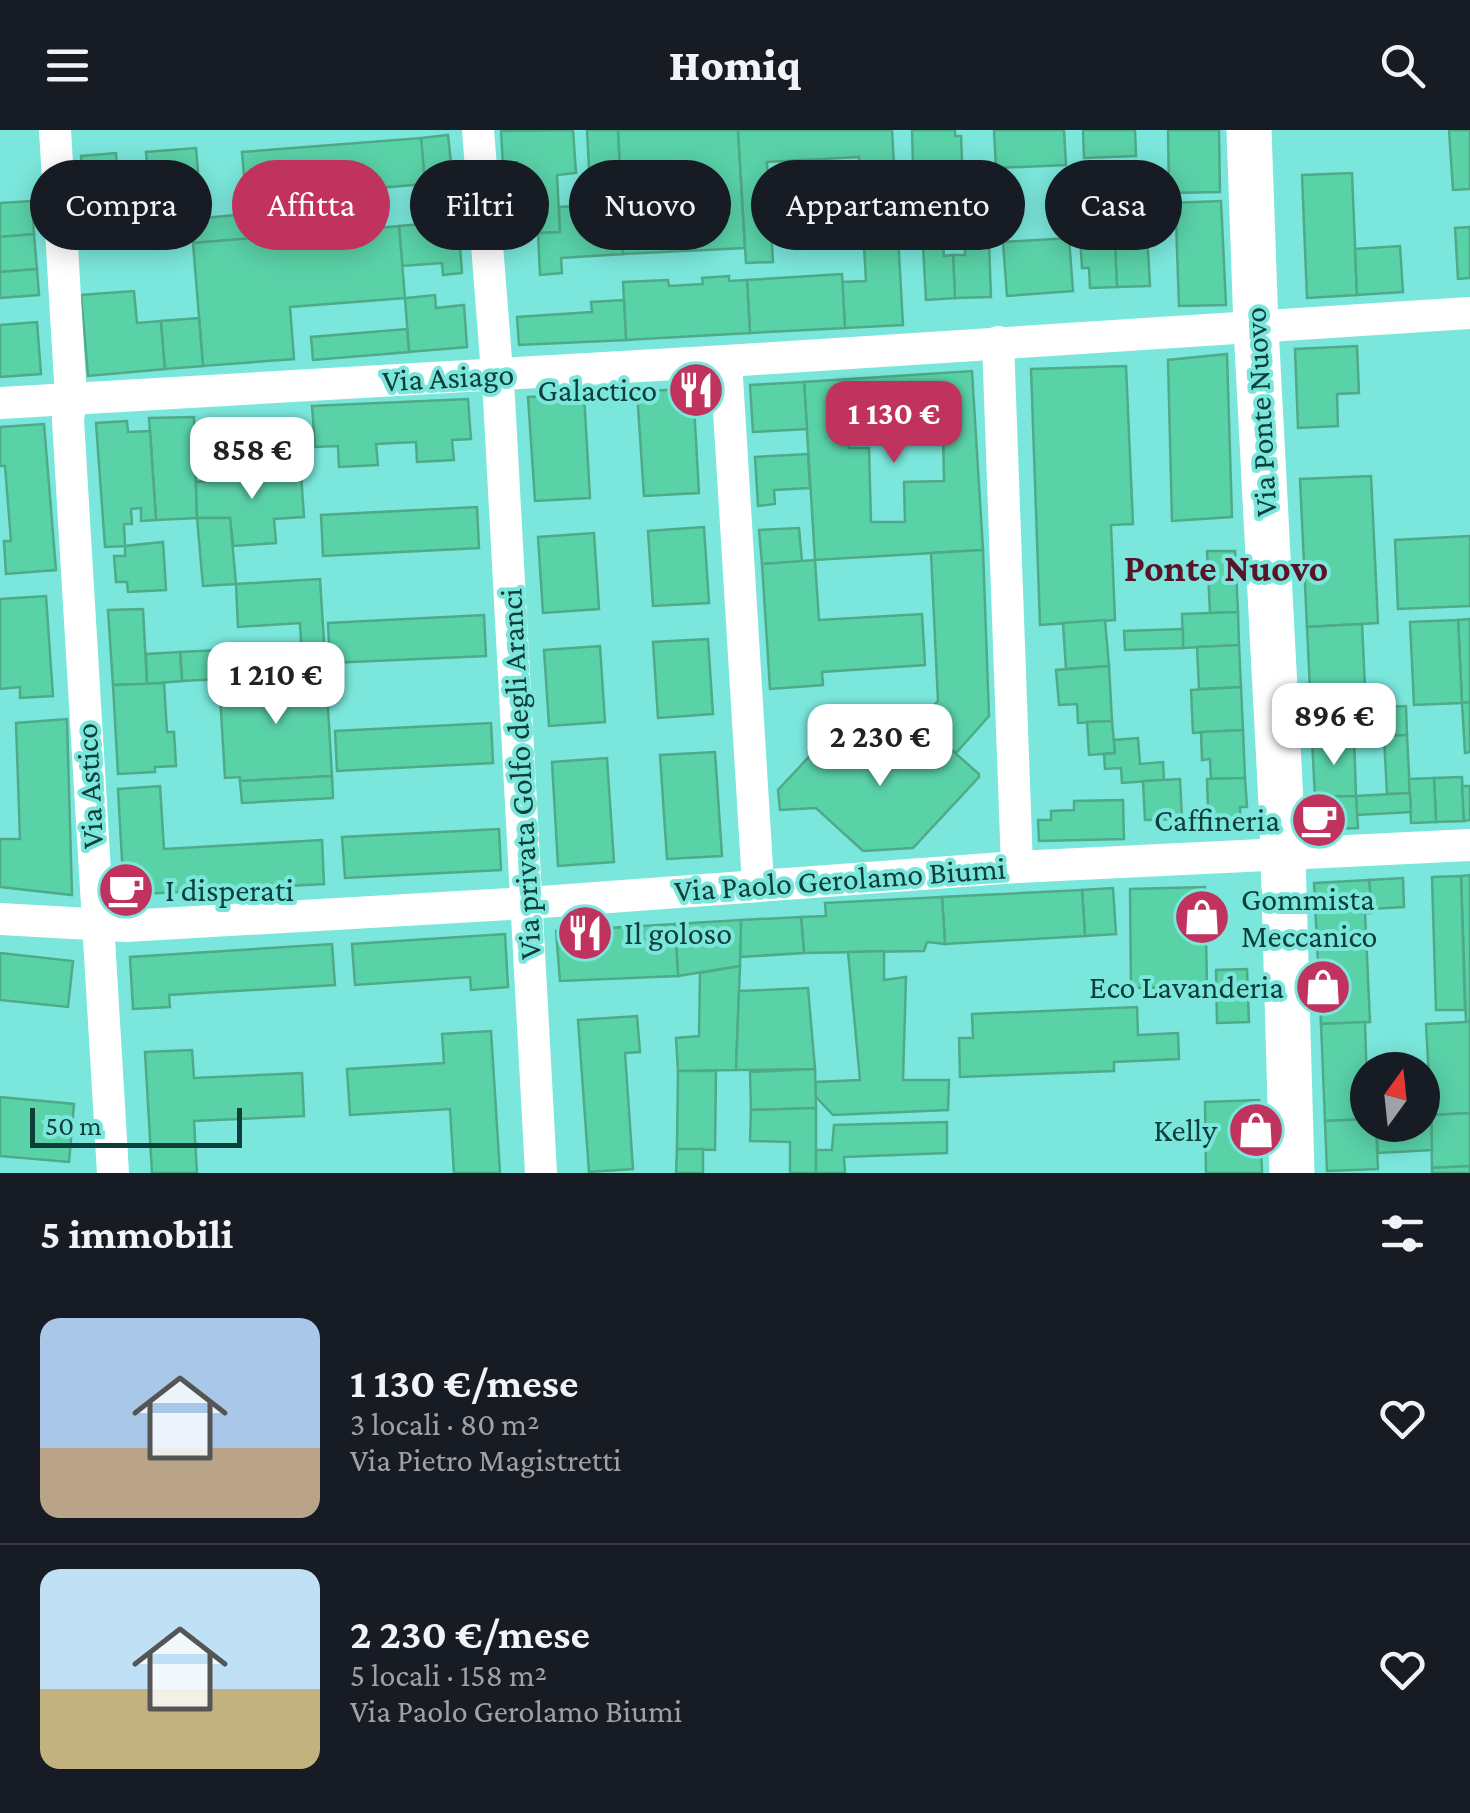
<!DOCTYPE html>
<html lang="it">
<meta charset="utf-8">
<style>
body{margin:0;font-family:"Crimson Pro",serif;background:#242831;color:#f1f3f6;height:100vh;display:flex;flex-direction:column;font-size:38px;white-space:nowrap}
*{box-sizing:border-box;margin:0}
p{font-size:32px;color:#9ea1a6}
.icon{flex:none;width:55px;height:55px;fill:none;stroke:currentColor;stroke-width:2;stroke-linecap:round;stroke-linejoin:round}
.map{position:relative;height:1043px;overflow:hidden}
.sheet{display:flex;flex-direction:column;background:#171b24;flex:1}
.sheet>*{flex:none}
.hud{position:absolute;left:30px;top:30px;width:1410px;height:90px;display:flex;gap:20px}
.needle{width:65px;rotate:15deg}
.tools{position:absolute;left:1350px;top:922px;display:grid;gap:20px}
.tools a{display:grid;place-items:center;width:90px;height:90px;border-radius:50%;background:#171b24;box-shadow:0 5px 25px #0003;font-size:50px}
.scale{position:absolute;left:30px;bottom:25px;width:212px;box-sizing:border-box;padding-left:10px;border:5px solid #0d3e3a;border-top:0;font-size:28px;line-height:35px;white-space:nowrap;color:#0d3e3a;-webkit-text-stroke:8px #7be7dc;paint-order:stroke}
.price{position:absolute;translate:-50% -85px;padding:0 22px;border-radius:20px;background:#fff;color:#222;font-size:32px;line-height:65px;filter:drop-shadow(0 2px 5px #0008)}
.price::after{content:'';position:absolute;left:50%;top:60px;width:30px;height:22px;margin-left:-15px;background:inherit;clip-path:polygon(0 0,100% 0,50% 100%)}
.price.on{background:#c1335f;color:#fff}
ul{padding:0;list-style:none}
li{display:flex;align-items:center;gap:30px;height:250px;padding:0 40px}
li+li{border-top:2px solid #363941}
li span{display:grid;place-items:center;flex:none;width:280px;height:200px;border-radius:20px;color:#555}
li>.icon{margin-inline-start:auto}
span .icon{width:120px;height:120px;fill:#fffc;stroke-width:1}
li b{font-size:42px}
h2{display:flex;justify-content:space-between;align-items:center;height:120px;padding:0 40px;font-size:42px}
.pill{padding:0 35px;border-radius:45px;background:#171b24;box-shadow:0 5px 25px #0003;font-size:35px;line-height:90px}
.pill.on{background:#c1335f;color:#fff}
header{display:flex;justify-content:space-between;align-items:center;height:130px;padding:0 40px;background:#171b24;font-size:45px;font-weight:800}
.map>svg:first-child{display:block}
</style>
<header><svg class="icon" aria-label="menu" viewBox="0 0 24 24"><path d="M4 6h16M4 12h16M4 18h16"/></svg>Homiq<svg class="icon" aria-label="search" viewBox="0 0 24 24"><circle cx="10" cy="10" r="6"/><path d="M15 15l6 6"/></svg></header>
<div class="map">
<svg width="1470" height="1043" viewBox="0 0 1470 1043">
<rect width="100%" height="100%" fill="#7be7dc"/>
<g fill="#5ad2a8" stroke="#4eaa88" stroke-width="2.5" fill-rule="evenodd">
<path d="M573 0 576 43 557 45 560 102 507 105 501 1Z"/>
<path d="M587 0H618L620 38 589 39Z"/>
<path d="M618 0H738L745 118 623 124 620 74 647 73 645 36 620 38Z"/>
<path d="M738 0H892L903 195 845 198 842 152 866 151 859 27 767 32 773 132 746 133Z"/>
<path d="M912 0H955V6H961L962 31 913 34Z"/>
<path d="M994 0H1064L1066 35 996 38Z"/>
<path d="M1083 0H1135L1136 26 1084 28Z"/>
<path d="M1168 0H1219L1220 62 1169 63Z"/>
<path d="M1449 0H1470V59L1453 60Z"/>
<path d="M448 5 453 51 425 54 421 8Z"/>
<path d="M421 8 425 54 246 69 242 22Z"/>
<path d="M196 18 200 65 150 69 146 22Z"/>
<path d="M116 23 118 46 148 44 150 69 85 74 81 26Z"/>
<path d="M1352 43 1357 165 1307 168 1302 45Z"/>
<path d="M339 61 342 101 250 109 246 69Z"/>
<path d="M32 71 34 104 0 107V73Z"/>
<path d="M1221 71 1226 175 1179 176 1176 91H1170V73Z"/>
<path d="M620 74 623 124 561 128 562 143 540 145 538 103 560 102 559 77Z"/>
<path d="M248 84 250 109 193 113 191 89Z"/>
<path d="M458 91 462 143 443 145 442 133 402 136 399 96Z"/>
<path d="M399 96 405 168 290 177 294 229 203 236 193 113Z"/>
<path d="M1470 97V148L1458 149 1455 98Z"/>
<path d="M1147 103 1150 156 1117 157 1115 113H1121L1120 104Z"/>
<path d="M34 104 37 139 0 142V107Z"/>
<path d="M1109 104V114L1115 113 1117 157 1090 158 1089 138H1082L1080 105Z"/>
<path d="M1069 108 1073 161 1007 166 1003 112Z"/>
<path d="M989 114 991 167 955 168 953 125H965V115Z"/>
<path d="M943 115 944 126 953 125 955 168 926 170 923 116Z"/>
<path d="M1400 116 1403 162 1357 165 1355 119Z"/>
<path d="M37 139 39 165 0 168V142Z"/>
<path d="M842 144 845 198 750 203 747 150Z"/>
<path d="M729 146V151L747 150 750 203 626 210 623 152 668 150 669 156 703 154 702 148Z"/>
<path d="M134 161 137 193 161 191 165 239 88 246 81 165Z"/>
<path d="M435 165 436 178 464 175 467 217 409 222 405 168Z"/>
<path d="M624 170 626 210 519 215 517 187 592 182 591 172Z"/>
<path d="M199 188 203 236 165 239 161 191Z"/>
<path d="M37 192 41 244 0 247V195Z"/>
<path d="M407 199 409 222 313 230 311 207Z"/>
<path d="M1357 216 1359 263 1337 264 1338 296 1298 298 1295 219Z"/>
<path d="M1227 224 1232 387 1172 391 1168 230Z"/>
<path d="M1126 236 1133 394 1111 395 1115 490 1040 495 1031 239Z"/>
<path d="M972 241 983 420 815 430 804 252ZM943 302 944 351 904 352 905 392H871L869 318H849V304Z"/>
<path d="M804 252 807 299 753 302 750 255Z"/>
<path d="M693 258 699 363 644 366 637 262Z"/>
<path d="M584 264 590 368 535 371 528 267Z"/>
<path d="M468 269 471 309 452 310 454 330 417 332 416 312 376 314 378 335 339 337 338 316 315 317 312 276Z"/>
<path d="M194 287 197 388 156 390 149 288Z"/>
<path d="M127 291 128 302 150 301 156 390 141 391V378L131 379 132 394H124L125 416 105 417 96 293Z"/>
<path d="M44 294 56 440 6 444 4 411H11L5 336H0V297Z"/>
<path d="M271 322 273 346 301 344 304 387 274 389 276 413 233 416 230 388H197L196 352 252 347 250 324Z"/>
<path d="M808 324 810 358 774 360 775 374 758 376 755 327Z"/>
<path d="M1371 346 1378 493 1307 497 1300 349Z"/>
<path d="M477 377 479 418 323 426 321 385Z"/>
<path d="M197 388H230L236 454 203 456Z"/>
<path d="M704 397 709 473 653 476 648 401Z"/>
<path d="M799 398 802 432 762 434 759 400Z"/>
<path d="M594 403 599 479 543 483 538 407Z"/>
<path d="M1470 406V476L1398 479 1395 410Z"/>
<path d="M163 412 166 460 128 462 127 452H116L114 426H125V416Z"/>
<path d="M983 420 989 586 956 623 918 592 938 571 931 423Z"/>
<path d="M1207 421H1235L1238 482 1210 483Z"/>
<path d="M815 430 819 490 922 484 925 535 822 542 823 555 770 559 762 434Z"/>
<path d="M320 449 326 544 303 545 300 493 238 497 236 454Z"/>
<path d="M46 466 53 566 20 568V557L0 559V469Z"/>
<path d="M143 479 147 554 113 555 108 480Z"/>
<path d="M1238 482 1239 515 1183 518 1182 484Z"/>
<path d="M484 485 486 526 330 533 328 493Z"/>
<path d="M1470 489V572L1462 573 1458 490Z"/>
<path d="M1105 490 1109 536 1066 539 1063 493Z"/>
<path d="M1458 490 1462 573 1414 575 1410 492Z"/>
<path d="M1362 494 1366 578 1311 581 1307 497Z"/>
<path d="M1183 499V518L1125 520 1124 501Z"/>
<path d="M708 509 713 584 658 588 653 512Z"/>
<path d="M1239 515 1241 557 1199 559 1197 517Z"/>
<path d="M301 516 303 545 283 546 281 517Z"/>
<path d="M600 516 605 592 549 596 544 520Z"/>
<path d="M281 517 283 546 182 551 180 522Z"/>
<path d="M180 522 182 551 147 554 146 524Z"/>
<path d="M1109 536 1112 591 1078 593 1077 574 1059 575 1056 540Z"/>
<path d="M326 544 332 646 240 651V647L225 648 219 549Z"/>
<path d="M164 553 167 602H174L176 636 155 637V642L118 644 113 555Z"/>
<path d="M1241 557 1243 600 1193 603 1191 560Z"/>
<path d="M1470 572V622L1465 623 1462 573Z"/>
<path d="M1406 576 1407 605 1367 607 1366 578Z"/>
<path d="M1352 579 1354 608 1312 610 1311 581Z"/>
<path d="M67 589 72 765 0 757V709H20L16 593Z"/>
<path d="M1112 591 1115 623 1089 625 1087 592Z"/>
<path d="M918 592 930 601 910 624 882 598 856 626 842 612 859 595Z"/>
<path d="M491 593 493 633 337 641 335 601Z"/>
<path d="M882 598 910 624 930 601 979 644V647L913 718 863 721 816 678 780 680 778 660 832 602 856 626Z"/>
<path d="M1243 600 1245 648 1211 649 1210 629 1202 630 1201 602Z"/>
<path d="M1407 605 1410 663 1387 664 1384 606Z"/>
<path d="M1138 608 1140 634 1163 632 1164 650 1122 653 1121 638 1105 639 1104 624 1115 623 1114 610Z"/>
<path d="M1354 608 1356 666 1315 667 1312 610Z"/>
<path d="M715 622 722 726 667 729 660 625Z"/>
<path d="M607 628 614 732 558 736 552 632Z"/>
<path d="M332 646 333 668 242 673 240 651Z"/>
<path d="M1462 647 1464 691 1436 692 1434 648Z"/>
<path d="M1245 648 1247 677H1240L1241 696 1213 697 1212 678 1208 679 1207 649Z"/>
<path d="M1434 648 1436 692 1411 693 1409 649Z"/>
<path d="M1180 649 1182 689 1145 690 1143 651Z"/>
<path d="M160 656 164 719 322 710 324 754 124 765 118 659Z"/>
<path d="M1462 656H1470V690L1464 691Z"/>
<path d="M1410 663 1411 682 1357 685 1356 666Z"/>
<path d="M1356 666 1358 698 1316 700 1315 667Z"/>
<path d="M1123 670 1124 709 1039 711 1038 690H1051V681L1074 680V671Z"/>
<path d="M499 699 501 740 345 748 342 707Z"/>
<path d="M1470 745V892H1466L1461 746Z"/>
<path d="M1461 746 1465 880H1436L1432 747Z"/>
<path d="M1403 748 1404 777 1371 779 1369 750Z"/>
<path d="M1369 750 1372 783H1365L1370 892 1321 894 1314 753Z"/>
<path d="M1205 757 1207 857 1131 858 1130 759Z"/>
<path d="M1113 758 1116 804 1085 806 1082 760Z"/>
<path d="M1082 760 1085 806 945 814 942 767Z"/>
<path d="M942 767 945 814 927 812 924 821 804 823 801 787 826 786 825 773Z"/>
<path d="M801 787 804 823 740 827 741 790Z"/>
<path d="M741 790 740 836 678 846 675 794Z"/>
<path d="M675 794 678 846 560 851 556 801Z"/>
<path d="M505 804 508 857 471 860 470 847 355 855 352 814Z"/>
<path d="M332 814 335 855 169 865 170 877 133 879 130 827Z"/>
<path d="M884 821V850L906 847 903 950H949L948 980 833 985 816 967 815 952 860 950 848 822Z"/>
<path d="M0 823 73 831 68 877 0 870Z"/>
<path d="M740 836 736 940 678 941 676 908 699 906 700 843Z"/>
<path d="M1247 839 1249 892 1217 893 1216 840Z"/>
<path d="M808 858 815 939 736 940 739 861Z"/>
<path d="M1137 877 1138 905 1178 903 1179 929 1114 932V941L960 947 959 908H973L972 884Z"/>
<path d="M637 886 640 922 625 923 633 1039 589 1042 578 890Z"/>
<path d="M1365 892 1368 989 1325 991 1321 894Z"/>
<path d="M1466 892H1470V983L1431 985 1426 894Z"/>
<path d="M491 901 500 1043H454L450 979 350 985 347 939 444 933 442 904Z"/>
<path d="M192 920 194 948 302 943 304 986 194 991 197 1043H152L145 922Z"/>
<path d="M815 939 816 978 751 980 750 942Z"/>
<path d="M678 941H716L715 1020 677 1019Z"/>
<path d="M0 967 74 974 69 1032 0 1026Z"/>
<path d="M1259 970 1262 1043H1206L1205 972Z"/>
<path d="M816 978V1043H790V1012L750 1011 751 980Z"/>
<path d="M1470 983V1036L1432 1038 1431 985Z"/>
<path d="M1431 985 1432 1020 1378 1023 1376 995H1422V986Z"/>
<path d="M1368 989V995H1376L1378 1039 1327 1041 1325 991Z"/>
<path d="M947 992V1023L844 1027 845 1043H816V1020H832L834 995Z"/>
<path d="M677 1019H703V1043H676Z"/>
<path d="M1470 1036V1043H1432V1038Z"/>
</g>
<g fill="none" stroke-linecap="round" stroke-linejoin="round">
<g stroke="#fff" stroke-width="32">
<path d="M55 0 71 268 68 290 113 1043"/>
<path d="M478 0 499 268 541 1043"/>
<path d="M998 212 1017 737"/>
<path d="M726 231 758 754"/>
<path d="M0 273 726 231 1470 183"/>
<path d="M0 789 126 796 528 773 1017 737 1470 715"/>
</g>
<path stroke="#fff" stroke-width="45" d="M1249 0 1256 197 1282 692 1292 1043"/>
</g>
<defs>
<g id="restaurant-disc" transform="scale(2.875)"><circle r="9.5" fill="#c1335f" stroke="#7be7dc"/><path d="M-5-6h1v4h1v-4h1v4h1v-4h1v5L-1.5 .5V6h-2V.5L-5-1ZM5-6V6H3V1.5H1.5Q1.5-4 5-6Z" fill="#fff"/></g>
<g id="cafe-disc" transform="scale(2.875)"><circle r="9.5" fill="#c1335f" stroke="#7be7dc"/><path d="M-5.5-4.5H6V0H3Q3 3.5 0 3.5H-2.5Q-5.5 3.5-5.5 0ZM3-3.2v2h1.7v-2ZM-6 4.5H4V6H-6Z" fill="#fff"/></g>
<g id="shop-disc" transform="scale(2.875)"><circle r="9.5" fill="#c1335f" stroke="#7be7dc"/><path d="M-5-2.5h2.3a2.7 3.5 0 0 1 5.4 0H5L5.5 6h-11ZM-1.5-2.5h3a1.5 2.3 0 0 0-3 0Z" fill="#fff"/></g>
</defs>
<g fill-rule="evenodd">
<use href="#restaurant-disc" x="696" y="260"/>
<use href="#cafe-disc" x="1319" y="690"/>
<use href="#cafe-disc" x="126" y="760"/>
<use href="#shop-disc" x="1202" y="787"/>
<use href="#restaurant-disc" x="585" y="803"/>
<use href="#shop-disc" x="1323" y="857"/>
<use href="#shop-disc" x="1256" y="1000"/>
</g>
<g text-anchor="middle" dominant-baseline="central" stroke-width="8" stroke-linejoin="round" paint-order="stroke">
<g font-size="32" fill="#0d3e3a" stroke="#7be7dc">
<text transform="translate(448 247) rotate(-3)">Via Asiago</text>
<text transform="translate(1260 282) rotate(-93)">Via Ponte Nuovo</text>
<text transform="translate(520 644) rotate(-93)">Via privata Golfo degli Aranci</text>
<text transform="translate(89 656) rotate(-93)">Via Astico</text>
<text transform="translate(840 749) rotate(-4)">Via Paolo Gerolamo Biumi</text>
</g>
<g font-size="32" fill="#0d3e3a" stroke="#7be7dc" text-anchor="end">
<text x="657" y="260">Galactico</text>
<text x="1280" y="690">Caffineria</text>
<text x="165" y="760" text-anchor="start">I disperati</text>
<text x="1241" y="769" text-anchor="start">Gommista<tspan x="1241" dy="37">Meccanico</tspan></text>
<text x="624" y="803" text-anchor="start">Il goloso</text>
<text x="1284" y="857">Eco Lavanderia</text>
<text x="1217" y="1000">Kelly</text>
</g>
<g font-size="38" font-weight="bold" fill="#581429" stroke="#7be7dc">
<text x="1226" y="438">Ponte Nuovo</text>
</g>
</g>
</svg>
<div class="tools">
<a><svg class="needle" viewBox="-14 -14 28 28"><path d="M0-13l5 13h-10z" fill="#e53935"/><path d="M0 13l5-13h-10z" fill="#9ea1a6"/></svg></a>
</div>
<div class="scale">50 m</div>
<b class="price on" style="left:894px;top:336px">1 130 €</b>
<b class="price" style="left:252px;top:372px">858 €</b>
<b class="price" style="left:276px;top:597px">1 210 €</b>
<b class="price" style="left:1334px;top:638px">896 €</b>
<b class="price" style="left:880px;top:659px">2 230 €</b>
<div class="hud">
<a class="pill">Compra</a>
<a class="pill on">Affitta</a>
<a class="pill">Filtri</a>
<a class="pill">Nuovo</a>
<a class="pill">Appartamento</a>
<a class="pill">Casa</a>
</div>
</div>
<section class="sheet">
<h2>5 immobili<svg class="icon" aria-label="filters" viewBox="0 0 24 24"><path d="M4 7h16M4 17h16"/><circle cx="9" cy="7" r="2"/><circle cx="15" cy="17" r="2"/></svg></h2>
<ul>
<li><span style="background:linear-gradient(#a9c7e8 65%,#b9a48a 0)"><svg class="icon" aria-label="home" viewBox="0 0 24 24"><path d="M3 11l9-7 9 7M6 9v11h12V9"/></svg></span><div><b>1 130 €/mese</b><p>3 locali · 80 m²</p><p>Via Pietro Magistretti</p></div><svg class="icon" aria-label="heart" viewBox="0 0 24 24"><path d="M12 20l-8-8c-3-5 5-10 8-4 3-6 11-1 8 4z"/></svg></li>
<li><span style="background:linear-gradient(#bfe0f5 60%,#c2b280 0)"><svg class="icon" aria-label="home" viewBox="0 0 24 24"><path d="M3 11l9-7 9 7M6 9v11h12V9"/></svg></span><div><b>2 230 €/mese</b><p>5 locali · 158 m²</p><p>Via Paolo Gerolamo Biumi</p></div><svg class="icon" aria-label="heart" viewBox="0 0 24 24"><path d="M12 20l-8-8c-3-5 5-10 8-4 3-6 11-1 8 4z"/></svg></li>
</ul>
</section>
